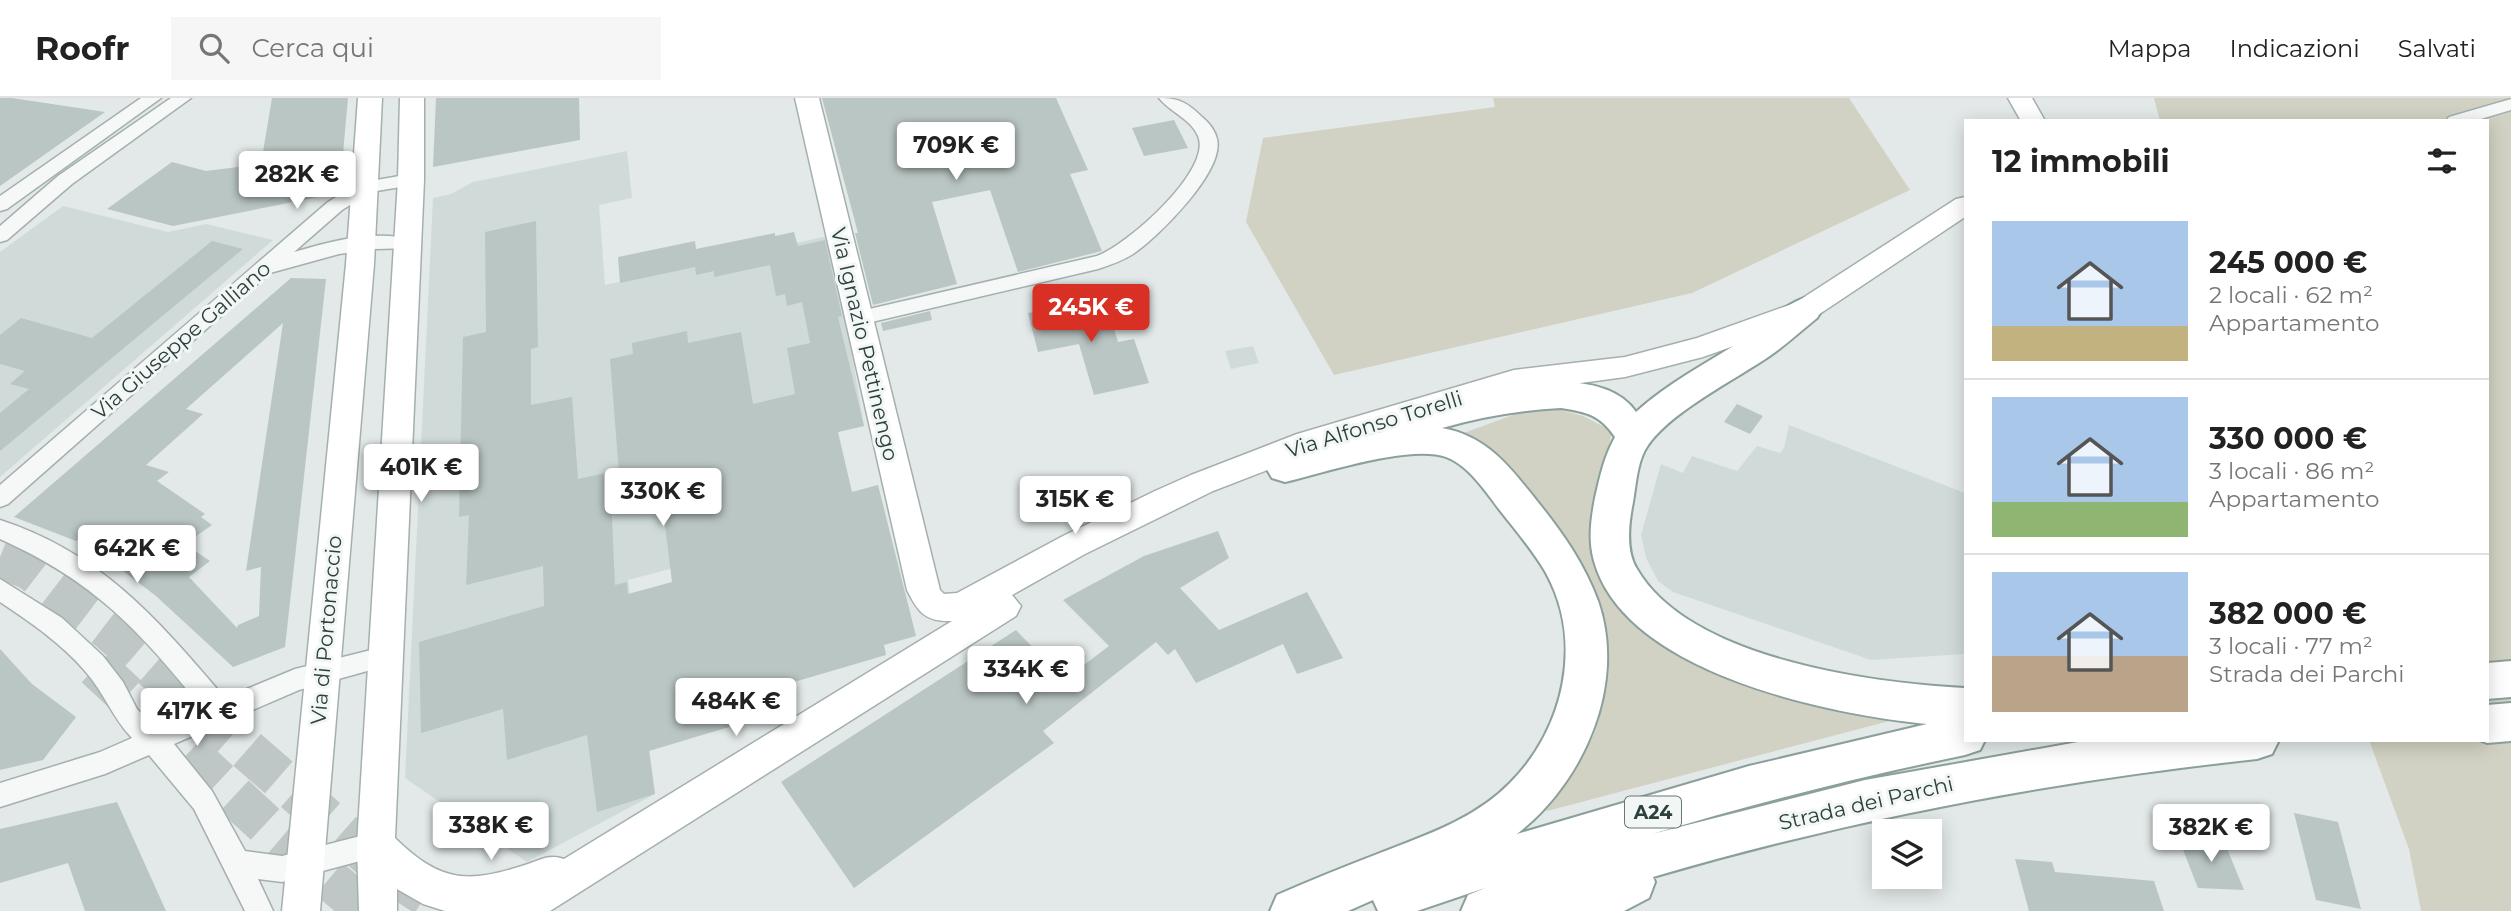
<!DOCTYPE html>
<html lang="it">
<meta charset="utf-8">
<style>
body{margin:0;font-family:Montserrat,sans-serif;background:#f6f6f6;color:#222;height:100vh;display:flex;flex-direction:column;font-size:26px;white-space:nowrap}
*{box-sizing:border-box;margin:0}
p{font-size:23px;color:#767676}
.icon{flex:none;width:38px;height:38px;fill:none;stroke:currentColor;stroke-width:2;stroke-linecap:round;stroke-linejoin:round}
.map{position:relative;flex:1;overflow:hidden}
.sheet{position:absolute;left:1964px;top:21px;width:525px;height:623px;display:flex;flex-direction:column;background:#fff;border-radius:0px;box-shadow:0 4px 18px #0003}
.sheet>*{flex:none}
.controls{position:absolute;left:1872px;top:721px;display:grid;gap:14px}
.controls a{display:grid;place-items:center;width:70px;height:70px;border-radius:0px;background:#fff;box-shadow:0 4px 18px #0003;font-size:35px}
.price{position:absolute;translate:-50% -60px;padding:0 16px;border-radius:7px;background:#fff;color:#222;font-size:23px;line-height:46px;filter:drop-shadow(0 2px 4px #0008)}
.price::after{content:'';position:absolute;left:50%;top:42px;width:21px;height:16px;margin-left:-10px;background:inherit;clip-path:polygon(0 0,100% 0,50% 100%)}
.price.on{background:#d93025;color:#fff}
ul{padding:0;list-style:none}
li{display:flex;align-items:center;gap:21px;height:175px;padding:0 28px}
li+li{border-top:2px solid #e0e0e0}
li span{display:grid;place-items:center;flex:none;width:196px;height:140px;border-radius:0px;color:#555}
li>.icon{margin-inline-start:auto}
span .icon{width:84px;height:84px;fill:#fffc;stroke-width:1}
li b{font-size:30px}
h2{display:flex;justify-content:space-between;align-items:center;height:84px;padding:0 28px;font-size:30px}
header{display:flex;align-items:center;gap:42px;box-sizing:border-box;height:98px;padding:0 35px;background:#fff;border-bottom:2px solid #e0e0e0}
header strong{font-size:33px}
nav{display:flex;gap:38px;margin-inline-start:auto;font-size:24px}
.search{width:490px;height:63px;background:#f6f6f6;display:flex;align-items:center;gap:18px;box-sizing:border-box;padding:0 24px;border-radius:0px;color:#767676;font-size:26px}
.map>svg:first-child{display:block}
</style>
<header>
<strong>Roofr</strong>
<div class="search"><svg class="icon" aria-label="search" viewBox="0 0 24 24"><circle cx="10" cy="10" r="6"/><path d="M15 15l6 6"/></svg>Cerca qui</div>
<nav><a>Mappa</a><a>Indicazioni</a><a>Salvati</a></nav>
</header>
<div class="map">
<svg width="2511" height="813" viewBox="0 0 2511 813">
<rect width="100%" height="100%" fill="#e2e9e8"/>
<g fill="#d0dbd9">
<path d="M627 53 632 100 599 107 605 187 832 137 864 328 838 334 670 471 628 482 655 696 527 764 405 680 433 100 451 96 473 84Z"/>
<path d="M63 108 168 134 206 126 273 142 0 379V154Z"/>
<path d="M1253 248 1259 265 1231 271 1225 253Z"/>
<path d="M1789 327 1965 395V556L1871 562 1673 494 1658 483 1646 460 1641 437 1661 366 1683 375 1692 358 1737 373 1757 348 1780 355 1784 350Z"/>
</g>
<g fill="#d2d2c4">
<path d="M1493 0H1849L1910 92 1692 195 1334 277 1246 124 1263 40 1495 9Z"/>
<path d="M2154 0H2511V813H2421L2409 751 2369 642H2487V23H2160Z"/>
<path d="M1553 310 1583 318 1612 333 1600 390 1614 498 1897 621 1547 713 1544 711 1578 668 1596 632 1607 581 1602 526 1564 440 1498 356 1484 345 1464 335 1526 312Z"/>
</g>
<g fill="#bac6c4" fill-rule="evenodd">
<path d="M0 0H12L105 14 0 88Z"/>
<path d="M272 0H348L340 89 328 97 173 128 107 111 172 64 206 73 261 66Z"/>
<path d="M436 0H579L580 42 433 69Z"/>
<path d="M822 0H1056L1088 72 1070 76 1102 153 1018 174 990 92 932 104 957 186 873 207 855 135H858Z"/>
<path d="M1174 22 1188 50 1144 58 1132 30Z"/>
<path d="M536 123 538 249 531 251V307L572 299 578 381 610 374 615 487 627 484 628 496 672 484 659 379 620 388 610 261 633 256 632 245 687 233 688 245 741 234 753 306 795 296 787 250 810 245 802 204 787 208 785 196 776 198 770 167 714 179V173L696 177 695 169 620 185 618 159 695 143 696 151 775 135V138L794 134 798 148 825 142 842 218 838 219 864 328 838 334 852 394 878 387 916 538 884 547 886 557 767 592 772 616 649 653 655 696 597 714 587 637 507 662 503 611 421 635 419 544 544 508 543 468 466 487 469 417 459 419 463 239 486 234 485 134Z"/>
<path d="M212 143 243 151 0 353V315L29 291 10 286 25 273 0 266V237L21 220 92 240Z"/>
<path d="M291 180 326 181 285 549 233 569 156 498 80 440 76 443 14 419ZM283 225 246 473 261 469 259 518 238 527 237 530 189 479 210 463 185 446 212 427 201 419 205 416 157 383 169 374 146 367 203 316 186 311Z"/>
<path d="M1105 202 1118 244 1134 241 1149 285 1094 297 1079 246 1038 254 1028 215Z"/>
<path d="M930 213 932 222 883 233 881 225Z"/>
<path d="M1737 306 1763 318 1750 336 1724 324Z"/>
<path d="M1218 433 1229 460 1180 490 1219 532 1307 494 1343 560 1297 576 1283 546 1196 585 1175 551 1168 557 1156 544 1043 633 1054 645 854 790 781 684 1016 532 1064 582 1109 548 1063 502 1144 458Z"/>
<path d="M0 551 32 586 76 619 43 662 0 672Z"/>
<path d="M117 704 166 813H85L68 765 0 785V731Z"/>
<path d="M2294 715 2338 724 2361 811 2316 802Z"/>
<path d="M2178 739 2223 741 2244 792 2198 790Z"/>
<path d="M2015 761 2052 764 2055 774 2154 783 2164 813H2029Z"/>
</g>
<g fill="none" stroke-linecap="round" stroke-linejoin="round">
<g stroke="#bec7c6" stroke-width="42" stroke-dasharray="42 21" stroke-linecap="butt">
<path d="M0 459 30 471 107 530 383 770 450 813"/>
<path d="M96 569 270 731 367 813"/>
</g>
<g stroke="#a4b0ae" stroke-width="3">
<g id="minor">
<path d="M141 0H161L7 111 0 113V98Z"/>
<path d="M171 0H191L72 86 7 142 0 144V128L58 78Z"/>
<path d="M1159 0C1179 0 1188 5 1202 19 1208 24 1215 32 1217 41 1225 73 1158 139 1133 156 1122 163 1110 167 1098 171L859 227 852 225 849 220 852 215 1097 158C1126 148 1213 72 1198 38 1191 21 1170 14 1159 0Z"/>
<path d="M2511 1V12L2474 23H2446L2449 19Z"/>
<path d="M411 76 420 82 418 86 371 94 342 112 294 154C331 143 375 131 414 142L417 146 414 150 375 151 339 156 270 175 8 406 0 409V387L328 104 359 85Z"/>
<path d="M0 422C102 455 159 523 225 600L295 571 387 548 396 551 399 558 396 565 299 592 174 646 212 693 245 753 282 758 376 734 386 738 390 747 386 756 282 784 258 781 273 813H245L194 711 149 657 105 676 0 709V685L100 654 132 640C113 621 104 594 85 573 61 545 30 524 0 504V481L62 520 103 558 123 584 137 611 156 630 202 610C139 532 94 483 0 441Z"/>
</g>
</g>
<g stroke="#a4b0ae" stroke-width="3">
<g id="secondary">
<path d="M358 0H382L374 166 320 813H282L346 166Z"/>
<path d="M400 0H424V82L395 740C441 785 468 786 528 766 542 761 550 756 564 761L952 523C925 524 918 514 907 492L795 0H819L940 492 944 496 957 495 1063 438 1155 393 1191 377 1297 336 1514 272 1625 259 1697 240 1795 205 1956 101 1965 99V119L1815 219 1703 259 1625 279 1514 294 1319 352 1213 393 1085 456 1012 497 1021 508 1016 518 550 813H445L423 806 397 791V813H359L357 747 398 82Z"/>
<path d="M2008 0H2032L2045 23H2021Z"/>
</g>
</g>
<g stroke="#8b9f9b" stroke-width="4">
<g id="motorway">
<path d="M1805 200 1817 204 1822 212 1817 220C1802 232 1787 246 1771 257 1737 281 1665 316 1645 352 1637 367 1636 387 1633 404 1629 424 1625 452 1637 471 1689 561 1871 585 1965 590V642H1985L1980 652 1965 657C1859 679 1755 705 1652 736L1865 682 2089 642H2279L2272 656 2257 661C2052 683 1851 721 1653 779L1655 784 1649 800 1624 813H1461L1468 797 1485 790 1417 813H1378L1373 802 1348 813H1270L1277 797C1311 782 1346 768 1380 755 1426 737 1475 721 1510 685 1564 631 1584 544 1546 475 1534 454 1517 434 1502 415 1487 396 1470 368 1446 359 1410 346 1323 375 1285 384L1272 380 1266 370 1272 360 1382 334 1380 330 1385 320C1443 303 1593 252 1636 314 1669 284 1709 264 1746 240 1766 227 1782 207 1805 200ZM1561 310C1587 314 1600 317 1615 339 1604 359 1600 378 1595 400 1591 421 1588 442 1594 463 1625 575 1828 616 1927 626L1749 668 1517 736C1584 684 1627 586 1598 503 1584 465 1562 434 1537 403 1510 369 1487 338 1442 330 1481 319 1520 312 1561 310Z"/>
<path d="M2511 563V599L2487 601V565Z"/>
<path d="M2511 605V643L2487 645 2479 642H2487V607Z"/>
</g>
</g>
<use href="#minor" fill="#f5f8f7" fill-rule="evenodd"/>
<use href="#secondary" fill="#fff" fill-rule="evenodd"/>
<use href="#motorway" fill="#fff" fill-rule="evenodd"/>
</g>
<g text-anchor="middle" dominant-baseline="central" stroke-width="6" stroke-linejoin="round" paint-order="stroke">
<rect fill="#f2f7f6" stroke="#677774" stroke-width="2" x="1625" y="698.5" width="56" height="31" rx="5"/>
<g font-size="19" font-weight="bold" fill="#2c403d">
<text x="1653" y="714">A24</text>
</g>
<g font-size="21" fill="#2c403d" stroke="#f2f7f6">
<text transform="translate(181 242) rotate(-41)">Via Giuseppe Galliano</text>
<text transform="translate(865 246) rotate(77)">Via Ignazio Pettinengo</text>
<text transform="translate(1374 326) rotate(-17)">Via Alfonso Torelli</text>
<text transform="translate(326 532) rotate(-85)">Via di Portonaccio</text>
<text transform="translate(1866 705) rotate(-13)">Strada dei Parchi</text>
</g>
</g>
</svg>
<div class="controls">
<a><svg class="icon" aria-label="layers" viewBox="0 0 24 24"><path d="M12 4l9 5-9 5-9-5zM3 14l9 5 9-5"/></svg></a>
</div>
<b class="price" style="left:956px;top:84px">709K €</b>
<b class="price" style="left:297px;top:113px">282K €</b>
<b class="price on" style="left:1091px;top:246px">245K €</b>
<b class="price" style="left:421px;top:406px">401K €</b>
<b class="price" style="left:663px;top:430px">330K €</b>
<b class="price" style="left:1075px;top:438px">315K €</b>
<b class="price" style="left:137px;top:487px">642K €</b>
<b class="price" style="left:1026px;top:608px">334K €</b>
<b class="price" style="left:736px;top:640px">484K €</b>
<b class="price" style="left:197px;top:650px">417K €</b>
<b class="price" style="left:491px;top:764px">338K €</b>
<b class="price" style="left:2211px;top:766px">382K €</b>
<section class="sheet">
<h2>12 immobili<svg class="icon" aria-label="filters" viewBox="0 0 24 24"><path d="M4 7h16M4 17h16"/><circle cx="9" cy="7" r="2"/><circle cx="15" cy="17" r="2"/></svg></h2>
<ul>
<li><span style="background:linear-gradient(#a9c7e8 75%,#c2b280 0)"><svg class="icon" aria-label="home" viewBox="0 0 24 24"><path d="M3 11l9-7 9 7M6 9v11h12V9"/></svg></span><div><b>245 000 €</b><p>2 locali · 62 m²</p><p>Appartamento</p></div></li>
<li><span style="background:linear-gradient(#a9c7e8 75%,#8fb573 0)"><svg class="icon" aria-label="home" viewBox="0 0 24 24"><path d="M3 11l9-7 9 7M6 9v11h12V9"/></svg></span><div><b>330 000 €</b><p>3 locali · 86 m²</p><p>Appartamento</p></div></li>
<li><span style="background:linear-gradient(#a9c7e8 60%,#b9a48a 0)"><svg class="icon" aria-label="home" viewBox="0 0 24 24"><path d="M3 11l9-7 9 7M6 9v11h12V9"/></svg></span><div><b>382 000 €</b><p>3 locali · 77 m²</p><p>Strada dei Parchi</p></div></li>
</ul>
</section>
</div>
